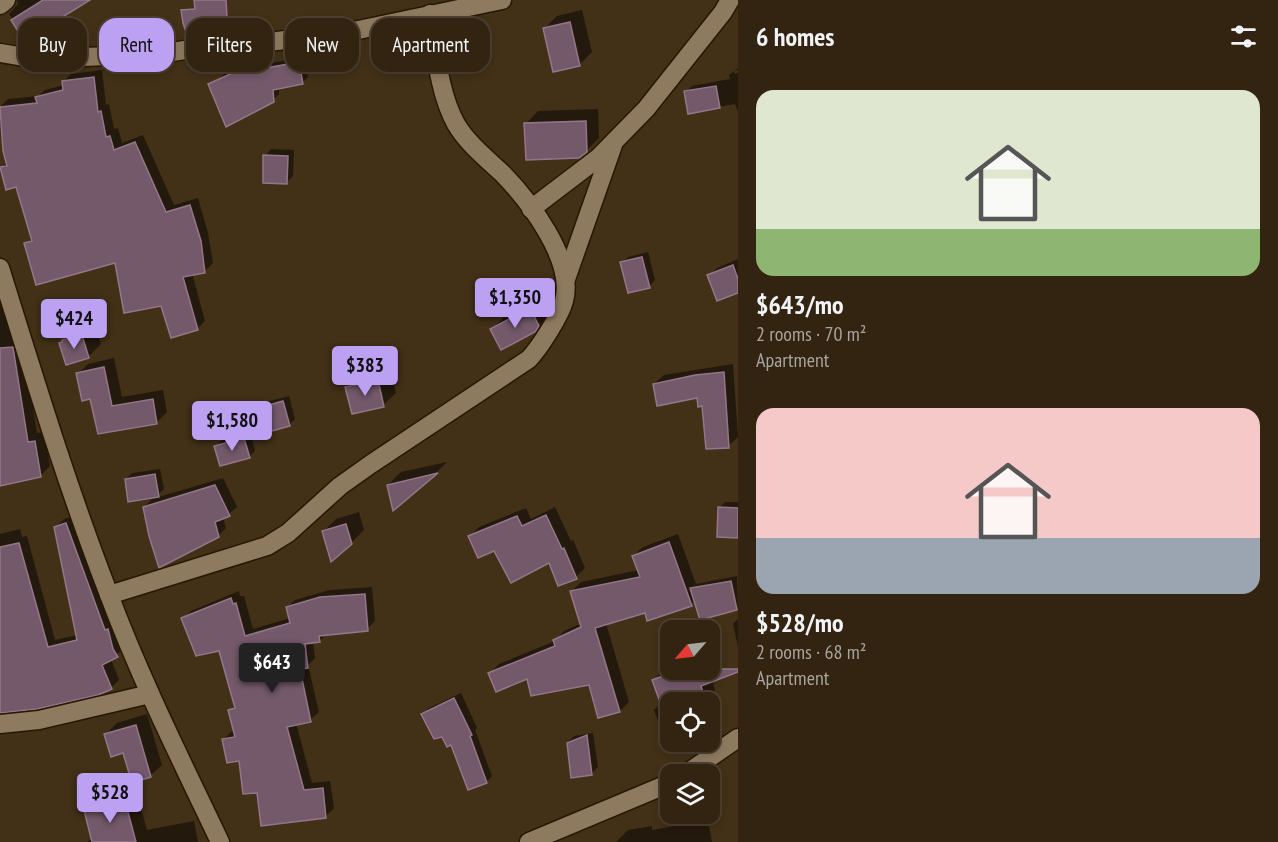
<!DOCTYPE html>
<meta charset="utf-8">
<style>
body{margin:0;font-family:"PT Sans Narrow",sans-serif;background:#3d301f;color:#f1f3f6;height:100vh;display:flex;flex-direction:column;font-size:22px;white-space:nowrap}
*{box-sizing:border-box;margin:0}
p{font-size:20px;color:#a8a49f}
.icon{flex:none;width:33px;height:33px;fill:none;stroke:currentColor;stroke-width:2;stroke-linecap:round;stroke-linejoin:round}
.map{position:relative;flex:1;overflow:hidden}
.panel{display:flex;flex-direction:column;background:#322411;width:540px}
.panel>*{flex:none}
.banner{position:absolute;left:18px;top:18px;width:570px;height:54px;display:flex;gap:12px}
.needle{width:39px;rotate:242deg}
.fabs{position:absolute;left:660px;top:620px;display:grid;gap:12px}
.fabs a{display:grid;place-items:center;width:60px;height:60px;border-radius:12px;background:#322411;box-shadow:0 3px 9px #0003,0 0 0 2px #4d4131;font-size:30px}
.price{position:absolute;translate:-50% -51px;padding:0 14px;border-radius:6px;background:#bca0f2;color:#111;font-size:20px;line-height:39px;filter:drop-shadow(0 2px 3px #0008)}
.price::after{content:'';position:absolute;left:50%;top:36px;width:18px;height:14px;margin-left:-9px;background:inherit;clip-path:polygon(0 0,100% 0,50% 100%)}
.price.current{background:#222;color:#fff}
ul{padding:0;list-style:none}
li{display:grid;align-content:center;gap:12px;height:318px;padding:0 18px}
li span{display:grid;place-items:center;height:186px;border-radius:18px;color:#555}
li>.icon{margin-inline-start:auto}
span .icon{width:108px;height:108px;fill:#fffc;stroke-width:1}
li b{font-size:26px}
h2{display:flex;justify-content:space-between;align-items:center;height:72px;padding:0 18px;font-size:26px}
.tag{padding:0 21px;border-radius:18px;background:#322411;box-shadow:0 3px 9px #0003,0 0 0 2px #4d4131;font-size:21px;line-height:54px}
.tag.current{background:#bca0f2;color:#111}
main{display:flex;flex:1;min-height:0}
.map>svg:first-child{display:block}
</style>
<main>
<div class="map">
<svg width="738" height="842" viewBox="0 0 738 842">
<rect width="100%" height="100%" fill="#423017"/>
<g fill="#0007">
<path d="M17 0H78L25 39 9 14 18 4Z"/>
<path d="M582 10 592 52 579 65 544 29 557 16Z"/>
<path d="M304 57 308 77 302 83 279 87V94L273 100 218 80 224 74 243 66 244 68Z"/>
<path d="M738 68V70L734 71V74L738 73V112L735 104 689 112 686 92 692 86 730 79 729 75Z"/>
<path d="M102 70 106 105 109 104 114 129 118 128 122 143 143 135 174 205 198 198 208 233 213 263 205 271 192 273 205 321 197 329 162 305 116 261 26 244 33 237 18 186 2 168 7 162 4 150 0 107 8 99 38 96 45 90 64 85 63 82 71 74Z"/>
<path d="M598 109 599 138 586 151 526 124 538 111Z"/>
<path d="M271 149 294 150 293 176 287 182 265 156Z"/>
<path d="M648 252 655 280 649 287 622 263 628 257Z"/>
<path d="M738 259V291L709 276 717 268Z"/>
<path d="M0 283 22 370 27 369 37 433 44 432 50 466 40 476 0 485Z"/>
<path d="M543 296 551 313 534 331 492 329 504 317Z"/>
<path d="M94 323 101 344 88 357 61 343 76 328Z"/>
<path d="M114 358 122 397 163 390 167 412 157 422 99 432 91 398 78 374 88 364Z"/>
<path d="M733 364 738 437 728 446 698 396 654 384 664 375Z"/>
<path d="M390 368 396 393 383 405 347 387 360 375Z"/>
<path d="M289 396 295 419 289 425 256 409 262 403Z"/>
<path d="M250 432 255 451 249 457 216 446 222 440Z"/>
<path d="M447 462 437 472 393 508 388 485 401 472Z"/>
<path d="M160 469 164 489 158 495 126 479 132 473Z"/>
<path d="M223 478 237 507 229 514 223 517 226 528 218 536 144 507 152 499Z"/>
<path d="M725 502H738V536L719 508Z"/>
<path d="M555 507 571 541 573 540 585 568 576 577 550 561 495 549 470 536 479 527 526 508 531 519Z"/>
<path d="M359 512 364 530 351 543 324 531 336 519Z"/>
<path d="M74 516 125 648 111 659 119 680 111 688 0 711V534L20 529 22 537 27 536 55 640 77 635 56 527 64 519Z"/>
<path d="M678 534 696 584 737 576 738 606 736 608 695 600 691 604 646 611 606 623 629 702 620 711 590 684 490 673 499 664 555 641 564 631 582 623 572 591 581 582 639 570 633 556 643 547Z"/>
<path d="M372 587 375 621 367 629 327 633 320 641 313 642 315 658 308 665 319 712 310 720 296 723 312 783 330 781 334 808 326 816 258 791 240 759 223 740 231 732 235 731 230 711 235 705 220 649 183 619 191 611 239 591 240 596H244L253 629 290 618 287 608 295 600 330 590Z"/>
<path d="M738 619V647L733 624Z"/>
<path d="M710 666 715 692 703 702H670V731L663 734 654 710 662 702 654 680 663 671 670 668 710 669Z"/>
<path d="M461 693 477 728 475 730 492 776 486 782 452 743 423 714 429 708Z"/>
<path d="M147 714 162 765 150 776 106 734 117 723Z"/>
<path d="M593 733 598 767 591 774 573 776 568 742 574 736Z"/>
<path d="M136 790 147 830 194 821 198 842H88L92 837 86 811 97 800Z"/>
<path d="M708 820 712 842H616L628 830 652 826V830Z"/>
</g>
<g fill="#73596a" stroke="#94768a" stroke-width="1.5">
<path d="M43 0H90L24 41 11 20Z"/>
<path d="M194 0H226L228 33 187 35 183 23 181 10 195 9Z"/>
<path d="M570 22 580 66 553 72 543 28Z"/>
<path d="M299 62 303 84 273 90 274 102 226 127 208 84 237 71 238 73Z"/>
<path d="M94 77 98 112 101 111 106 137 110 136 114 150 135 142 166 212 190 205 201 241 205 273 183 277 198 330 171 338 161 306 124 313 115 263 36 285 24 243 32 241 16 187 6 190 0 167 7 166 3 151 0 107 37 103 35 97 63 90 62 81Z"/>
<path d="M716 86 720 108 688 114 684 91Z"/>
<path d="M586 121 587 152 579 158 526 160 524 123Z"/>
<path d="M263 155 288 156 287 184 263 183Z"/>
<path d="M642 257 650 288 628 293 620 262Z"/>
<path d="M733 265 738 279V293L717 301 707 275Z"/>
<path d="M530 308 539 326 535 332 501 350 490 329Z"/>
<path d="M82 335 89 358 66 365 59 343 62 342V340Z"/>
<path d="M13 347 28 442 35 441 41 477 0 486V348Z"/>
<path d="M104 367 112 406 153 399 157 424 98 434 90 399 82 401 76 373Z"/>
<path d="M724 372 729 448 706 449 702 406 698 407 697 398 657 406 653 384 695 375Z"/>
<path d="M378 380 384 407 352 414 345 387Z"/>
<path d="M283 401 290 426 261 434 254 409Z"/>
<path d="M244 438 250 458 220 466 214 446Z"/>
<path d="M438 473 393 511 387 485Z"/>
<path d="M155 474 159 497 128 502 125 479Z"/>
<path d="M215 485 230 516 215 522 219 537 159 568 149 536 143 507Z"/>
<path d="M718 507 738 508V538L717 537Z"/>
<path d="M546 515 562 549 564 548 577 579 558 586 549 563 511 583 494 551 478 558 468 536 517 516 522 526Z"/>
<path d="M66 523 105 630 108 629 113 649 118 657 102 665 112 689 98 695 37 709 0 713V547L19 543 48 647 77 640 54 527Z"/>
<path d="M346 524 352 544 331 562 322 531Z"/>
<path d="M669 542 692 606 647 621 645 613 595 628 620 712 598 718 589 685 531 696 527 679 496 692 488 673 555 646 553 640 581 627 570 591 640 577 632 556Z"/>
<path d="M731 581 737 610 700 620 690 588Z"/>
<path d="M365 594 368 631 319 636 320 642 305 644 308 668 300 669 311 722 287 727 304 790 323 788 326 818 261 826 257 793 243 794 239 761 227 763 222 739 235 737 228 710 235 708 219 651 196 656 181 618 231 598 233 604 236 603 245 636 290 623 286 607 320 597Z"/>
<path d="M682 669H738V672L701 686 706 702H660L652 680Z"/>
<path d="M454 698 472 735 470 736 487 783 468 790 451 745 447 747 442 737 434 739 421 714Z"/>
<path d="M136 725 151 777 132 783 123 753 111 757 104 734Z"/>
<path d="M587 735 592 775 571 778 567 743Z"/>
<path d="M125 801 136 842H92L84 810Z"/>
</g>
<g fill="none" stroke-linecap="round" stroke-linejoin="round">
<g stroke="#281801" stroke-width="21">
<g id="minor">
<path d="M0 5 6 0"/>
<path d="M531 209 598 158 646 109 723 12 730 0"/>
<path d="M566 279 613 145"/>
<path d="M109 595 267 546 288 533 340 486 371 464 529 359C540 347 560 316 564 301 575 260 529 201 503 174 487 159 467 143 456 124 438 91 436 50 430 14"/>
<path d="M0 724 39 720 150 694"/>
<path d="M686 774 738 738"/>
<path d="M529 842 670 783"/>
</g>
</g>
<g stroke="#281801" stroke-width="21">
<g id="tertiary">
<path d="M0 53 37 59 108 56 166 53 216 45 277 41 344 33 502 0"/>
<path d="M0 268C34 377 67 486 108 592 140 678 181 760 220 842"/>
</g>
</g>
<use href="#minor" stroke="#8e7a5f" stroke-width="18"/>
<use href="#tertiary" stroke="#8e7a5f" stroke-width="18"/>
</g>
</svg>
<div class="fabs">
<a><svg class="needle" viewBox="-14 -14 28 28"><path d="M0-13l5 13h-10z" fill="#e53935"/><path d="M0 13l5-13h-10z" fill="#a8a49f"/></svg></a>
<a><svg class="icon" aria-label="locate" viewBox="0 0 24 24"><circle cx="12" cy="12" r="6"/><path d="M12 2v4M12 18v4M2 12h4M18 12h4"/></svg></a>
<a><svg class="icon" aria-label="layers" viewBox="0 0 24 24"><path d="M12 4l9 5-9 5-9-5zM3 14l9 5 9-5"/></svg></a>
</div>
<b class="price" style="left:515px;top:329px">$1,350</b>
<b class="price" style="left:74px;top:350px">$424</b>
<b class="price" style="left:365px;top:397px">$383</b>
<b class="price" style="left:232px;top:452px">$1,580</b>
<b class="price current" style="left:272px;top:694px">$643</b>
<b class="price" style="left:110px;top:824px">$528</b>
<div class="banner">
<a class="tag">Buy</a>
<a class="tag current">Rent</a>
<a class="tag">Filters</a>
<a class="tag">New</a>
<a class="tag">Apartment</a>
</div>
</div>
<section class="panel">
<h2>6 homes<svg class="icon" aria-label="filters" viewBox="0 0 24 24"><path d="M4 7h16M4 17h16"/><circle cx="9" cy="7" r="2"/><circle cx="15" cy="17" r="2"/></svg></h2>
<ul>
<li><span style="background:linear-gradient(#dfe7d0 75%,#8fb573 0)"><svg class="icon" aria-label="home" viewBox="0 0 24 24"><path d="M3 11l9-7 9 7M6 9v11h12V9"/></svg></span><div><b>$643/mo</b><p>2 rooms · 70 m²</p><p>Apartment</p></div></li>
<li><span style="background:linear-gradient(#f6c9c9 70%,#9aa5b1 0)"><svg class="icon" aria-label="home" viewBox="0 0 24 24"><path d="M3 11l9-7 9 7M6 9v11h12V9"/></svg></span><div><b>$528/mo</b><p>2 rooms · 68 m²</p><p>Apartment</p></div></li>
</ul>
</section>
</main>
